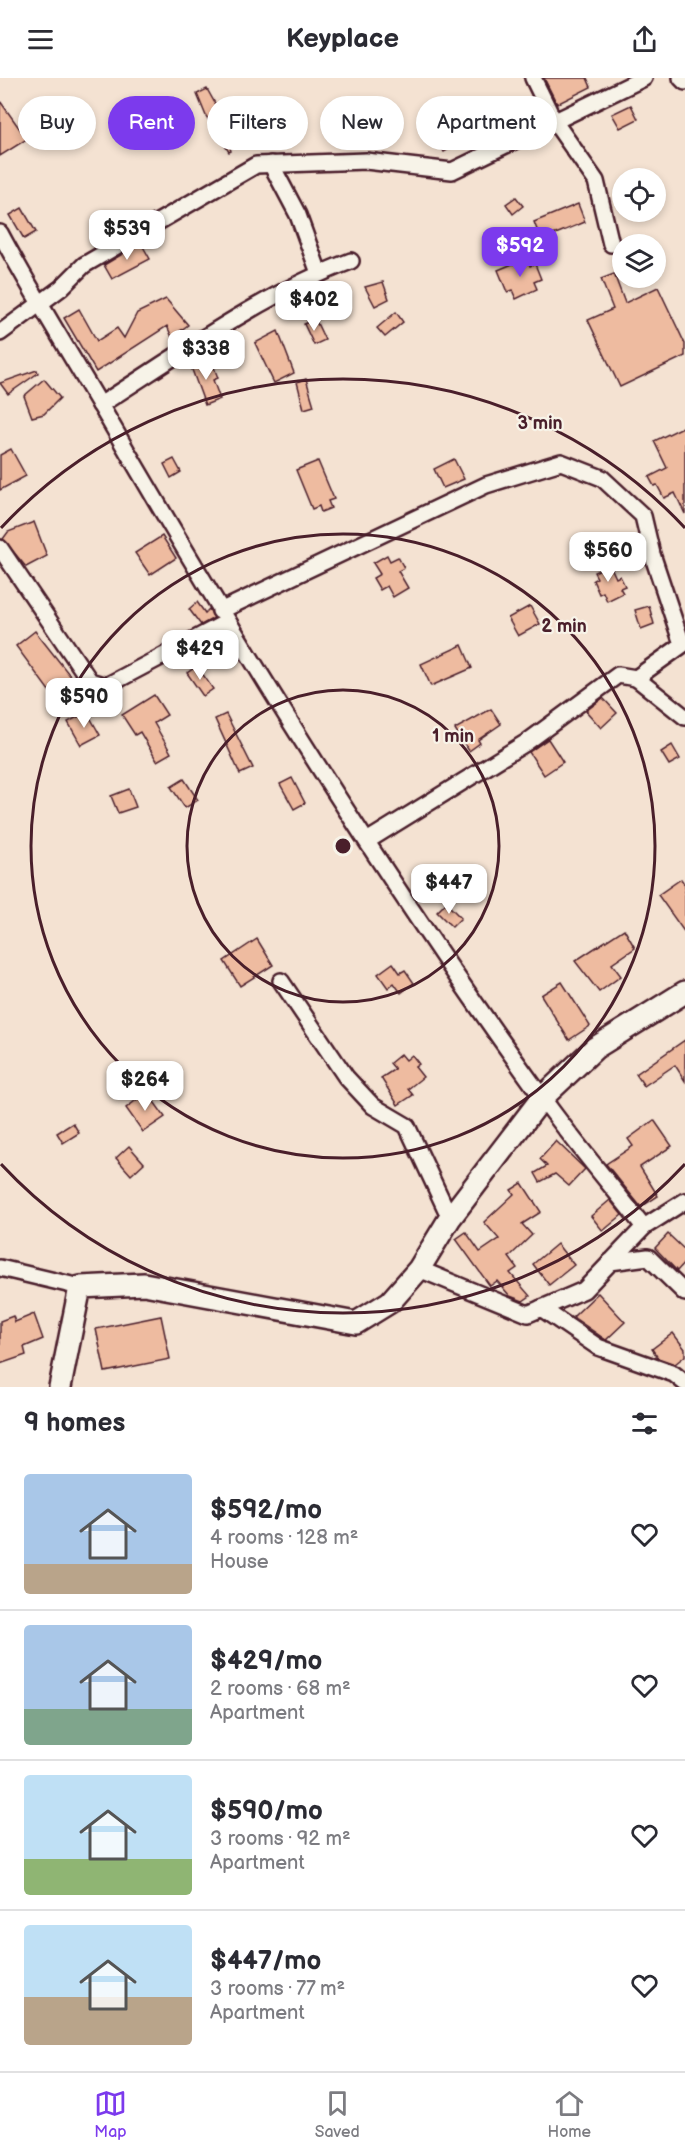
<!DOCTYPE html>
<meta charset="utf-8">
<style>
body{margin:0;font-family:"Balsamiq Sans",sans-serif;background:#f2f2f3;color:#2b2b33;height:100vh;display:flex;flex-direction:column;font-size:22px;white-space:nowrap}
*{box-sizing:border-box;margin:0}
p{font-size:20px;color:#7c7c81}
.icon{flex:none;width:33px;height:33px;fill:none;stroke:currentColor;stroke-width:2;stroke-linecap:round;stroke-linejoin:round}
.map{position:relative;height:1309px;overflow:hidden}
.drawer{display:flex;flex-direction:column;background:#fff;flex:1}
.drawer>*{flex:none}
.top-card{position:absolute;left:18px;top:18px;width:650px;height:54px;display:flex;gap:12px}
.tools{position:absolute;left:612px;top:90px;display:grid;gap:12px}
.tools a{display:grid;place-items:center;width:54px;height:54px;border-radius:50%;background:#fff;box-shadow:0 3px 9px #0003;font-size:30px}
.price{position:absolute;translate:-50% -51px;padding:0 14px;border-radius:12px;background:#fff;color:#222;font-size:20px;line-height:39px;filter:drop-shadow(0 2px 3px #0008)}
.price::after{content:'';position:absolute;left:50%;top:36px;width:18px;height:14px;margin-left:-9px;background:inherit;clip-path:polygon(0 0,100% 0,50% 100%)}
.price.active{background:#7c3aed;color:#fff}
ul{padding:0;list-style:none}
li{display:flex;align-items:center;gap:18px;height:150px;padding:0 24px}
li+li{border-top:2px solid #e1e1e2}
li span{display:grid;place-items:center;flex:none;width:168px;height:120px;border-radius:6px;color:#555}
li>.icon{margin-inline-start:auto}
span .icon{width:72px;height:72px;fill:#fffc;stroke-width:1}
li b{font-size:26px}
h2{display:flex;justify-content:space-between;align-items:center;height:72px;padding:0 24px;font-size:26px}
.tag{padding:0 21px;border-radius:27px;background:#fff;box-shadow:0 3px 9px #0003;font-size:21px;line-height:54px}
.tag.active{background:#7c3aed;color:#fff}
header{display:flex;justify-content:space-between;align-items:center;height:78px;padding:0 24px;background:#fff;font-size:27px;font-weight:600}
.dock{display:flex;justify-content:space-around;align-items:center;height:84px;border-top:2px solid #e1e1e2;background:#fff;font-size:16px;color:#7c7c81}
.dock a{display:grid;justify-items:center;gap:3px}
.dock .active{color:#7c3aed}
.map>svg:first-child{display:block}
</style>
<header><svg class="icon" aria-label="menu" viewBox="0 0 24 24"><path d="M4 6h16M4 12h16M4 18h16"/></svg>Keyplace<svg class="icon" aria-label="share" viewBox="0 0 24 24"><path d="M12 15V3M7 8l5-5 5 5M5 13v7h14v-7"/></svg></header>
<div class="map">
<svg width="685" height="1309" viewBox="0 0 685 1309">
<rect width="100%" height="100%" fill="#f4e2d2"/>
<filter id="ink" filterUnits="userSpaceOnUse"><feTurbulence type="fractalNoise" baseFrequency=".0167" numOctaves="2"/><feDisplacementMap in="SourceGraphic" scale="12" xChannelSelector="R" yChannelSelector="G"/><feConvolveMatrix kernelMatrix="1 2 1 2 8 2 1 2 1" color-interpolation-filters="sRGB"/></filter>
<g filter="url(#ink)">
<g fill="#eebba0" stroke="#4a1f2b" stroke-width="1.5">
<path d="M544 0H587L591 9 557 26Z"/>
<path d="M207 11 221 36 231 73 229 74 206 38 197 16Z"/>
<path d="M0 23 27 61 0 78Z"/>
<path d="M631 27 638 41 620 50 612 36Z"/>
<path d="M437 31 447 50 467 39 476 56 444 74 425 38Z"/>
<path d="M516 119 523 128 513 136 506 126Z"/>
<path d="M578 126 585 144 541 162 534 144Z"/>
<path d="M22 130 36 154 24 161 10 137Z"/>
<path d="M141 165 150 181 112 201 104 187Z"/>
<path d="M527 180 530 188 535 186 541 201 534 204 537 211 516 221 512 212 507 214 498 192Z"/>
<path d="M614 196 625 225 658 209 685 266V278L620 309 588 242 613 231 601 201Z"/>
<path d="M383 204 389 221 375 228 365 209Z"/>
<path d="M332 219 336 236 322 240 317 223Z"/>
<path d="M166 221 188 247 172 259 167 248 96 294 64 240 79 231 97 263 117 250 124 260 137 235Z"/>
<path d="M396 234 403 244 385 259 377 250Z"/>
<path d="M315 241 325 262 314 267 304 246Z"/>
<path d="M278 253 294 295 274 305 255 265Z"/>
<path d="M211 281 218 300 213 302 220 321 205 327 191 289Z"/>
<path d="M37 292 38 295 8 316 0 305Z"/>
<path d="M44 301 60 320 44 336 32 339 24 318Z"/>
<path d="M306 301 314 328 304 331 297 304Z"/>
<path d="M685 348V436L675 415 664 420 657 407 654 408 649 399 667 390 654 363Z"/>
<path d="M11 371 26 398 0 412V377Z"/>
<path d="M174 381 181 394 171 400 164 386Z"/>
<path d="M454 381 464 401 443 410 434 391Z"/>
<path d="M318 383 334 421 328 423 331 430 321 434 319 428 312 431 296 392Z"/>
<path d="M34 444 47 478 26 489 3 461 8 454Z"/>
<path d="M162 458 176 480 150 497 135 475Z"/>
<path d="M387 477 390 483 398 479 404 490 398 493 408 510 393 519 387 508 380 512 373 500 380 496 373 485Z"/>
<path d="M610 487 616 500 620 498 625 508 620 510 623 515 607 523 603 514 599 516 593 502 597 500 594 494Z"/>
<path d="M197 524 205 535 209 531 214 540 201 547 189 531Z"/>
<path d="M530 528 540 546 518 558 508 540Z"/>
<path d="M649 528 654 546 641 551 635 532Z"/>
<path d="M35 553 76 605 55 621 16 568Z"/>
<path d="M462 567 472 590 431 608 421 586Z"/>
<path d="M197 588 213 611 203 618 187 595Z"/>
<path d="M154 617 167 637 154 645 171 675 157 683 140 654 135 657 122 637Z"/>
<path d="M603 620 617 635 601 650 586 633Z"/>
<path d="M491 631 501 646 478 662 480 665 469 673 455 651Z"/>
<path d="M87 634 100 657 81 667 68 644Z"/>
<path d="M226 636 253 690 240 696 215 641Z"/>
<path d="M548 661 563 684 544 697 529 674Z"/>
<path d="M672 667 680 681 669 687 661 674Z"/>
<path d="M292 700 305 725 294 731 280 706Z"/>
<path d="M184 701 198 722 185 730 171 709Z"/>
<path d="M129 711 136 729 118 735 111 718Z"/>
<path d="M681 801 685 807V855L658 817Z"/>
<path d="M446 825 461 840 452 849 437 834Z"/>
<path d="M624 851 635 870 612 886 621 898 599 914 575 883Z"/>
<path d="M257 861 273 887 240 908 224 883Z"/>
<path d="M393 885 400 895 405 892 414 905 401 915 394 905 388 910 378 896Z"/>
<path d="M562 904 590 948 569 962 541 917Z"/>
<path d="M685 962V1003L675 987 644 1008 636 996Z"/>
<path d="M401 976 406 982 412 977 419 986 415 989 423 999 408 1011 413 1017 398 1027 381 1000 395 991 390 985Z"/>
<path d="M147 1014 165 1039 143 1054 126 1030Z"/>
<path d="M654 1042 672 1068 640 1089 658 1118 641 1129 606 1086 633 1068 628 1061Z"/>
<path d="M73 1045 79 1055 63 1065 57 1055Z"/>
<path d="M556 1063 585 1091 569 1108 555 1096 540 1104 535 1095 547 1088 540 1081Z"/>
<path d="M129 1068 144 1085 131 1097 116 1080Z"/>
<path d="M522 1105 541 1134 522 1146 532 1157 509 1179 517 1190 510 1195 530 1218 523 1223 510 1218 497 1203 490 1208 456 1161 466 1154 480 1174 499 1161 484 1144 514 1116 511 1112Z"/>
<path d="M610 1122 622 1137 603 1153 591 1138Z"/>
<path d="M668 1156 685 1172V1184L677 1193 655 1170Z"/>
<path d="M557 1166 574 1187 549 1207 533 1186Z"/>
<path d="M598 1215 625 1244 606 1262 573 1239Z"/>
<path d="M34 1236 43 1261 24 1269 26 1277 0 1286V1243L13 1238 15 1244Z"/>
<path d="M161 1238 170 1281 105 1294 96 1251Z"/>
<path d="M673 1255 685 1271V1278L675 1286 658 1280 652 1271Z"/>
</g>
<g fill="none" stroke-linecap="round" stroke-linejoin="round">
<g stroke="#4a1f2b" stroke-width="20">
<g id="street">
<path d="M533 0 554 43 596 103 611 166"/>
<path d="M681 0 685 4"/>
<path d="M271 86 298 137 319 195"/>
<path d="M0 155C32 215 68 272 102 330 238 566 381 797 541 1018 573 1063 610 1106 644 1149"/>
<path d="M0 255 61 210 84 187 256 87 366 83 452 93 644 0"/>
<path d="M100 327C180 276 261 217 351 183"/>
<path d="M0 470 90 603 106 608 227 544"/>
<path d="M220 533 486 407 561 384 602 400 643 438 652 476 682 566"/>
<path d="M636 600 685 639"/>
<path d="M367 763 527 664 618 597 636 600 685 565"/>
<path d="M281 903 346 999 373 1028 407 1048 450 1140"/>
<path d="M610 1184 648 1179 685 1215"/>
<path d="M0 1190 80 1209"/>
<path d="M419 1191 528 1236 584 1212 644 1149 685 1123"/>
<path d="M541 1230 598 1269 674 1296 685 1305"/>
</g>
</g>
<g stroke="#4a1f2b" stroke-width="26">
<path id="secondary" d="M60 1309 80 1209 144 1206 356 1245 390 1224 419 1191 450 1140 542 1020 595 970 685 914"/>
</g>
<use href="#street" stroke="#f7f3e8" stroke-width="15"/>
<use href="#secondary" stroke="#f7f3e8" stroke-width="21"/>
</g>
</g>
<g fill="none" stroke="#4a1f2b" stroke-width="3">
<circle cx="343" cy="768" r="156"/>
<circle cx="343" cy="768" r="312"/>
<path d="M685 1086A467 467 0 0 1 1 1086M1 450A467 467 0 0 1 685 450"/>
</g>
<circle cx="343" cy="768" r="9" fill="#4a1f2b" stroke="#f7f3e8" stroke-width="3"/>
<g font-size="18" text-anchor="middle" font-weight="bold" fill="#4a1f2b" stroke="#f7f3e8" stroke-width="4.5" stroke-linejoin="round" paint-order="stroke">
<text x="540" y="351">3 min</text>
<text x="564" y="554">2 min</text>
<text x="453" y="664">1 min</text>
</g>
</svg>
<div class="tools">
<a><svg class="icon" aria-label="locate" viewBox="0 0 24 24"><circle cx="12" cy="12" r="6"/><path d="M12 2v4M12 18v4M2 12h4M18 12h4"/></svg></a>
<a><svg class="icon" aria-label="layers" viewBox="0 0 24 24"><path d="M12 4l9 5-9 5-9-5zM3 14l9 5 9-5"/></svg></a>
</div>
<b class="price" style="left:127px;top:183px">$539</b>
<b class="price active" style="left:520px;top:200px">$592</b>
<b class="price" style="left:314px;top:254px">$402</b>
<b class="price" style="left:206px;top:303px">$338</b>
<b class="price" style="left:608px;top:505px">$560</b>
<b class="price" style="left:200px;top:603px">$429</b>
<b class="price" style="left:84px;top:651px">$590</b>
<b class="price" style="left:449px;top:837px">$447</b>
<b class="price" style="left:145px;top:1034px">$264</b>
<div class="top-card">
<a class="tag">Buy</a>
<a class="tag active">Rent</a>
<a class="tag">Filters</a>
<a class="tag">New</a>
<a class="tag">Apartment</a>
</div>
</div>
<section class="drawer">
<h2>9 homes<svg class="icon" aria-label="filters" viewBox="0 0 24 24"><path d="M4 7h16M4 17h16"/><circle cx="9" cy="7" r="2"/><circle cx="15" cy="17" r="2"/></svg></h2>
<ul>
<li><span style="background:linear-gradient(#a9c7e8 75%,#b9a48a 0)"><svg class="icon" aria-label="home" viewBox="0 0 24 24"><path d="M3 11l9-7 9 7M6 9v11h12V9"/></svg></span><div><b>$592/mo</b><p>4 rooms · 128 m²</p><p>House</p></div><svg class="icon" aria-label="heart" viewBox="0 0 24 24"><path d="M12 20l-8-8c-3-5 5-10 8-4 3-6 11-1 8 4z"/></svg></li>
<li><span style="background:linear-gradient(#a9c7e8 70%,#7fa58c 0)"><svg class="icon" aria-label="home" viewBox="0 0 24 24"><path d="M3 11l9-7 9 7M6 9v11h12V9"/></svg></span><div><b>$429/mo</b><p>2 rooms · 68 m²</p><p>Apartment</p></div><svg class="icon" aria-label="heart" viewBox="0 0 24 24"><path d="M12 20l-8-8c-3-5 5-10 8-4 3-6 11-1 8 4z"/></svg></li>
<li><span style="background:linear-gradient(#bfe0f5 70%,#8fb573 0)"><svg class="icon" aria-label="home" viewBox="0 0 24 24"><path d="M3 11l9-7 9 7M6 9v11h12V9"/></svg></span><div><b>$590/mo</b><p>3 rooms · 92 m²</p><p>Apartment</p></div><svg class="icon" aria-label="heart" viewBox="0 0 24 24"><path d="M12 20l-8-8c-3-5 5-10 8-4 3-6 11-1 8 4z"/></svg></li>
<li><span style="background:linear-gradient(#bfe0f5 60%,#b9a48a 0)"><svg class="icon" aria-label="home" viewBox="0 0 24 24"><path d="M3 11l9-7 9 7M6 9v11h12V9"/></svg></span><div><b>$447/mo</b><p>3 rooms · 77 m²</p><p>Apartment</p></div><svg class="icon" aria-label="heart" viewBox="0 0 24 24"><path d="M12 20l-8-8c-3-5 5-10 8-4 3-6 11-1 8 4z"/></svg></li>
</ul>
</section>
<nav class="dock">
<a class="active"><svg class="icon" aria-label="map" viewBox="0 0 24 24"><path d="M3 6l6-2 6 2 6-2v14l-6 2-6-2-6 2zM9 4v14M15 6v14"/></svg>Map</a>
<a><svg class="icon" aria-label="saved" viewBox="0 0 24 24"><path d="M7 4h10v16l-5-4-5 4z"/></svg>Saved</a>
<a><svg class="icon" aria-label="home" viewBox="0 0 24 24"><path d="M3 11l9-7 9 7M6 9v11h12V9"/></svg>Home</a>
</nav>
